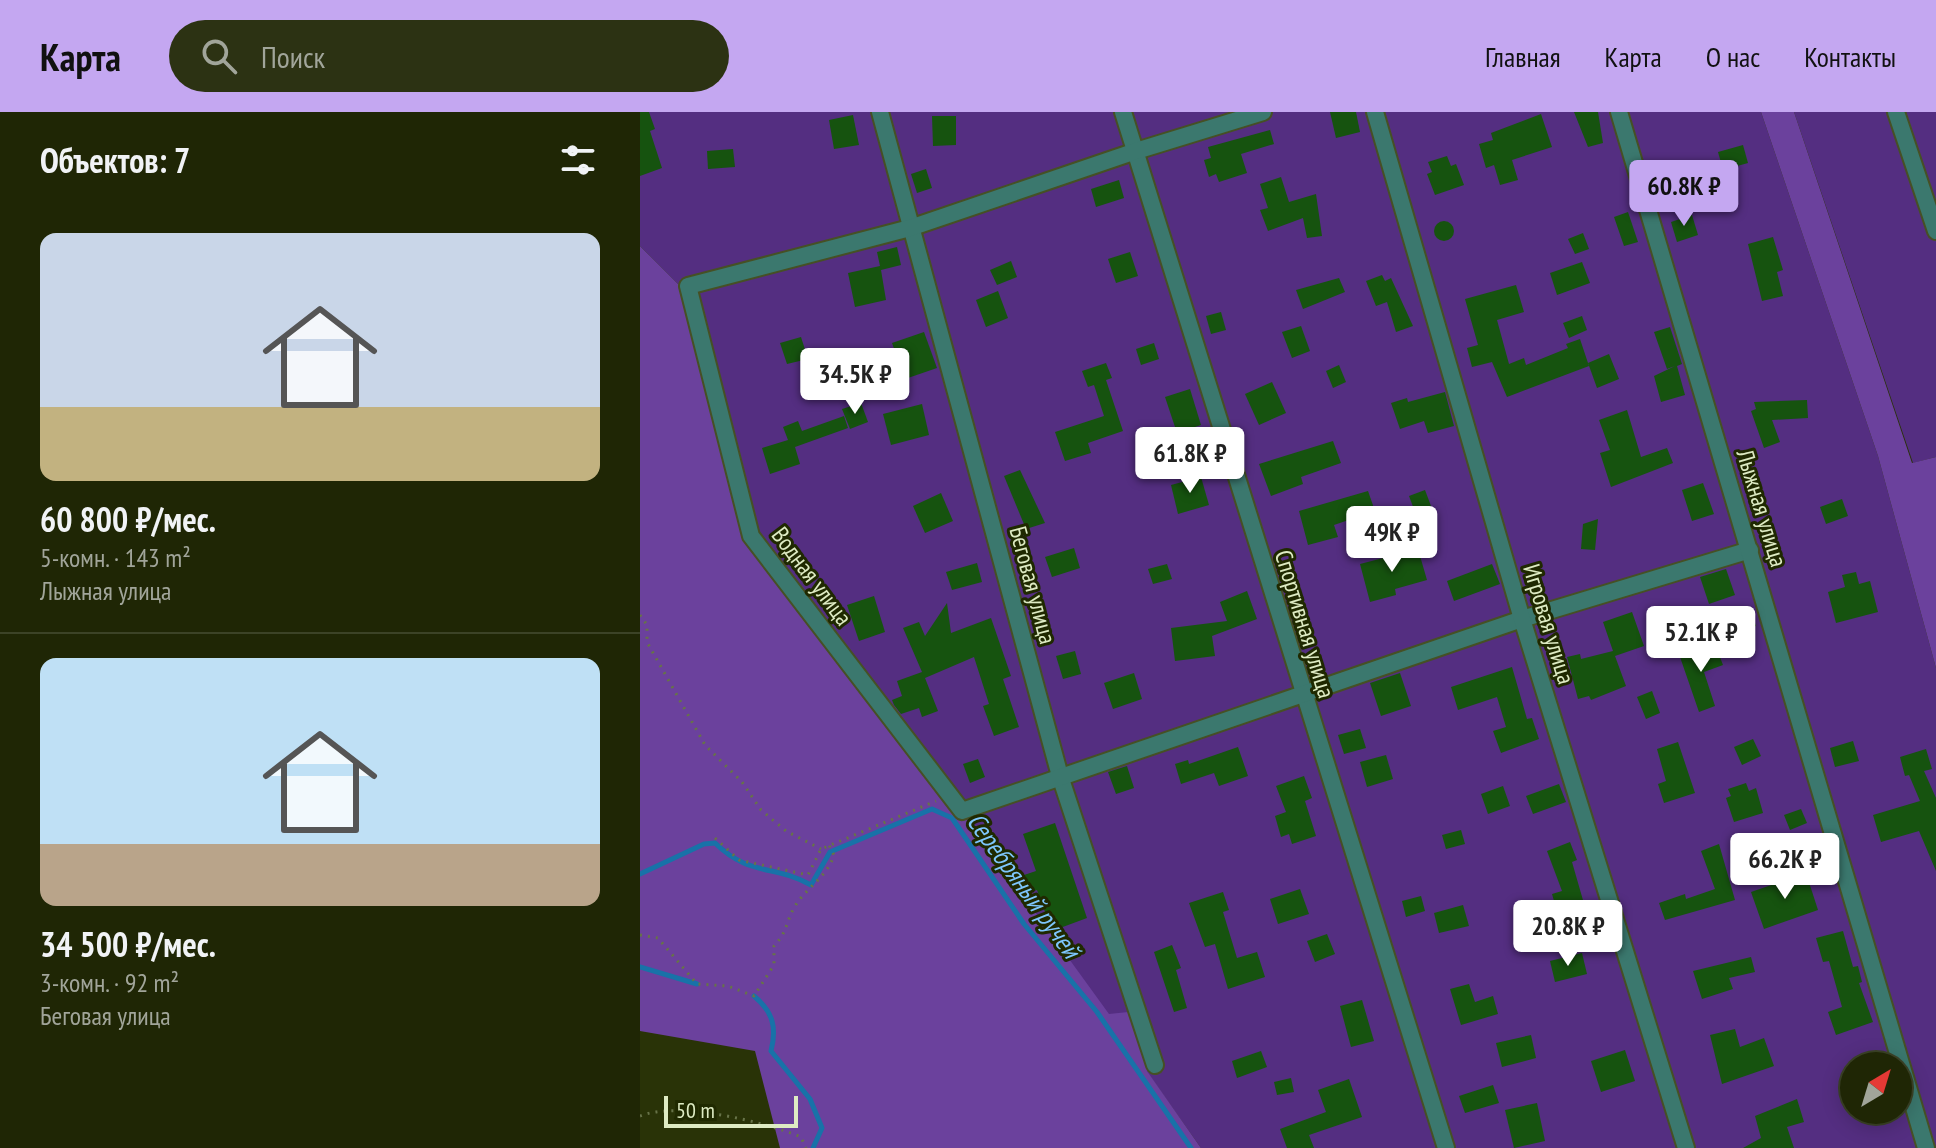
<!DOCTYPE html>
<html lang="ru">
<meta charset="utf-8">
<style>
body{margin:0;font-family:"PT Sans Narrow",sans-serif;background:#2c3213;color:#f1f3f6;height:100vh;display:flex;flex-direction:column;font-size:30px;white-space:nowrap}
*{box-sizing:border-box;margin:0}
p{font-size:26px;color:#a1a59a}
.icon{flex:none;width:44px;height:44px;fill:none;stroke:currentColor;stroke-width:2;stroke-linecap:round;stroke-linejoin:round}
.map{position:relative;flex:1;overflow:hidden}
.side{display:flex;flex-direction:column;background:#1f2605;width:640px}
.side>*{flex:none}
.needle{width:52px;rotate:38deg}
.tools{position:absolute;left:1200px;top:940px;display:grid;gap:16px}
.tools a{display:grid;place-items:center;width:72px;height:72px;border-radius:50%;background:#1f2605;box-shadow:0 4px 20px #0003,0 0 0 2px #3c4327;font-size:40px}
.scale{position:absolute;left:24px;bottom:20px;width:134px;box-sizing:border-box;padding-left:8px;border:4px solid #deebc3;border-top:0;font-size:22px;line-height:28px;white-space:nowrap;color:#deebc3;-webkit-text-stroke:6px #1f2900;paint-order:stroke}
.price{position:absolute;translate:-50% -68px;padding:0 18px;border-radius:8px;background:#fff;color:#222;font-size:26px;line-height:52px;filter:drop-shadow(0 2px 4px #0008)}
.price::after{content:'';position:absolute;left:50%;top:48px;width:24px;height:18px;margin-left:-12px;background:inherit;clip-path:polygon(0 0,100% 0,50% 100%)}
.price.selected{background:#c4a7f1;color:#111}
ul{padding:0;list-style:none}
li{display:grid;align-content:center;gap:16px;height:424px;padding:0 40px}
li+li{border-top:2px solid #3c4327}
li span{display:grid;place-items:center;height:248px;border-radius:16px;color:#555}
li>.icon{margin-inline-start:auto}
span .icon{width:144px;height:144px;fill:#fffc;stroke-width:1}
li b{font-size:34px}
h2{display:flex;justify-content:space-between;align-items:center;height:96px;padding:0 40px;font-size:34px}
header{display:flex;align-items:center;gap:48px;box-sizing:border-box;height:112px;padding:0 40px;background:#c4a7f1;color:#111}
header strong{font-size:38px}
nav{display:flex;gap:44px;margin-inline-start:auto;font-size:28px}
.search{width:560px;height:72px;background:#2c3213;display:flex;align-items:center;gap:20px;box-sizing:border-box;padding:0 28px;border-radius:44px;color:#a1a59a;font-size:30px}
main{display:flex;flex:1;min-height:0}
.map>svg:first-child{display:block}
</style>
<header>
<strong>Карта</strong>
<div class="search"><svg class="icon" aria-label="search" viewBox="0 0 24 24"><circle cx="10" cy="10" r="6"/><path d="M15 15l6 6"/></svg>Поиск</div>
<nav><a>Главная</a><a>Карта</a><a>О нас</a><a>Контакты</a></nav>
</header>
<main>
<section class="side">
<h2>Объектов: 7<svg class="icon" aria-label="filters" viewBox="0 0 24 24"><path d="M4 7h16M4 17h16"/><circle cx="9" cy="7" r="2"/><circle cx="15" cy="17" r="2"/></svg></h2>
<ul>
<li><span style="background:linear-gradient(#c9d6e8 70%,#c2b280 0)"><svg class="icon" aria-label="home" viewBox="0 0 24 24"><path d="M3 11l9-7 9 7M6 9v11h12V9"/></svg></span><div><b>60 800 ₽/мес.</b><p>5-комн. · 143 m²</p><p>Лыжная улица</p></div></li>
<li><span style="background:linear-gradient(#bfe0f5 75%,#b9a48a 0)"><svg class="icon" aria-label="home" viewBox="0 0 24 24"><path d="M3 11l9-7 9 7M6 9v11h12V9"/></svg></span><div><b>34 500 ₽/мес.</b><p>3-комн. · 92 m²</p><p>Беговая улица</p></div></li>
</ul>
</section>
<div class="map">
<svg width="1296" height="1036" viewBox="0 0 1296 1036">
<rect width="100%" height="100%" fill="#293307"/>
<g fill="#542e81" fill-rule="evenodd">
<path d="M0 0H1121L1238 344 1296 556V1036H561L316 691 111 424 51 185 0 134ZM1214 954H1258V998H1214Z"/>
<path d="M1154 0H1296V345L1273 351Z"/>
</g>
<g fill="#6b419d">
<path d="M1121 0H1154L1272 351 1296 345V556L1238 344Z"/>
<path d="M0 134 51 185 111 424 316 691 469 902 498 899 512 942 507 959 561 1036H140L115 939 0 919Z"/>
</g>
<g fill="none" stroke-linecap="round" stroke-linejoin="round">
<g stroke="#1872a8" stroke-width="5">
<path d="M0 762 64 732 75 731C110 765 133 752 171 773L190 740 292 697 312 706 384 812 457 900 551 1036"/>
<path d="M0 855 57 872"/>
<path d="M114 884C133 900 137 915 131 939L170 987 182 1016 173 1036"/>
</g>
</g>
<g fill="#16530f">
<path d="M0 0H9L15 17 10 19 22 56 0 64Z"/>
<path d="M690 0H716L720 20 696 26Z"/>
<path d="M934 0H958L963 31 948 35Z"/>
<path d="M901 2 912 35 872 48 878 68 860 73 854 53 846 56 839 32 853 28 851 21Z"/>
<path d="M213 3 219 33 194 37 189 8Z"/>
<path d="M292 4H316V33L293 34Z"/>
<path d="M630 18 634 32 601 42 607 61 579 70 576 62 569 65 564 48 571 46 568 35Z"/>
<path d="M1103 33 1108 51 1083 58 1078 40Z"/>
<path d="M93 37 95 55 68 57 67 39Z"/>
<path d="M807 44 811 54 816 52 824 73 795 83 787 62 792 60 788 50Z"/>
<path d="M1059 55 1069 86 1043 94 1036 72 1042 70 1039 61Z"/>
<path d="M286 57 292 76 277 81 271 62Z"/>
<path d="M641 65 649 90 676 82 682 124 667 126 663 106 628 119 620 98 628 96 620 72Z"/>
<path d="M479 68 484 86 456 95 451 77Z"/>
<path d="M988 100 998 130 984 134 974 105Z"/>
<path d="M1052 103 1058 123 1037 130 1031 110Z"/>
<circle cx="804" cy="119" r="10"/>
<path d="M943 121 949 137 935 142 928 127Z"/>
<path d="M1133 125 1143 158 1137 160 1143 184 1122 189 1108 132Z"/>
<path d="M257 135 261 153 241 158 246 188 215 195 208 161 240 154 237 140Z"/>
<path d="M490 140 498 164 476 171 468 147Z"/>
<path d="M371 149 377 165 357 173 350 158Z"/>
<path d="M942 150 950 171 917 183 910 161Z"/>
<path d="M742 163 745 169 751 166 773 214 756 220 747 190 736 194 726 169Z"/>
<path d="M699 166 705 180 663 197 656 178Z"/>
<path d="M876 173 884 200 857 208 869 252 884 246 886 253 928 236 926 232 940 227 949 254 867 285 852 250 832 255 827 236 838 233 825 187Z"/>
<path d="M358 179 368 206 346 215 336 188Z"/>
<path d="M581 200 586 218 571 222 566 204Z"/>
<path d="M942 204 947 218 929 226 923 211Z"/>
<path d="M661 214 670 239 652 246 642 220Z"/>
<path d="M1030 215 1042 252 1037 254 1045 283 1021 290 1014 264 1035 254 1027 257 1014 220Z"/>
<path d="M284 220 297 256 265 267 252 231Z"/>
<path d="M161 225 168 247 147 252 140 231Z"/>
<path d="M514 231 519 247 501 253 496 237Z"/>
<path d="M969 242 979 267 957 276 948 251Z"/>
<path d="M466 251 472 266 466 268 483 319 448 331 451 341 425 349 415 320 464 304 454 273 448 275 442 259Z"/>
<path d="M699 253 706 270 693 276 686 259Z"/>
<path d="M632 270 646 301 619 313 605 282Z"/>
<path d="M550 277 561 313 537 321 525 285Z"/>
<path d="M805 280 814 314 788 321 784 309 760 317 751 291 767 286 768 290Z"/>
<path d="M1167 288 1168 306 1132 308 1140 330 1124 336 1111 299 1116 297 1114 290Z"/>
<path d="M221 291 228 310 210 317 202 297Z"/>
<path d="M282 292 289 323 251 333 243 302Z"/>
<path d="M987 298 1001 345 1027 336 1033 351 971 375 960 341 970 338 959 308Z"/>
<path d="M204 304 208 316 155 335 160 352 130 362 122 336 148 328 143 315 158 309 162 319Z"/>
<path d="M693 329 701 351 661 365 663 372 631 384 619 352Z"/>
<path d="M380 358 405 411 386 417 364 364Z"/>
<path d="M561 365 569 393 538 402 531 373Z"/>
<path d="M1063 371 1074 402 1052 409 1042 378Z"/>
<path d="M785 378 791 394 775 400 769 384Z"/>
<path d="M728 379 735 399 694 413 698 425 668 433 659 399Z"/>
<path d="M301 381 313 409 285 421 273 394Z"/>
<path d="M1202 387 1208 404 1186 412 1180 395Z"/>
<path d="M958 407 955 438 941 437 943 412Z"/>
<path d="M434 436 440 456 412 465 405 445Z"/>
<path d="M778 437 787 468 755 477 756 483 730 490 720 452Z"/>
<path d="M337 451 342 470 312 478 306 460Z"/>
<path d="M527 452 532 467 513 472 508 457Z"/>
<path d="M852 452 860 472 814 489 807 469Z"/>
<path d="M1086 457 1095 483 1069 492 1060 465Z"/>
<path d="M1216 460 1219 472 1230 469 1238 500 1196 511 1188 480 1205 475 1202 463Z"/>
<path d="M607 479 617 507 572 524 575 544 535 549 531 516 587 509 580 490Z"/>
<path d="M234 484 245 520 219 529 207 493Z"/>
<path d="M307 491 311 521 351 506 371 564 363 567 379 615 354 624 343 594 349 592 334 545 285 566 298 599 282 605 279 596 261 602 254 593 252 588 262 584 257 569 282 560 263 516 279 510 285 524Z"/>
<path d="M1111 499 1116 514 1099 520 1094 504Z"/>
<path d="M992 500 1004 534 975 544 986 574 951 588 949 584 938 587 927 545 940 542 941 547 973 539 963 510Z"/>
<path d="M1075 532 1083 553 1064 560 1075 594 1059 600 1040 545Z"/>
<path d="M435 539 441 562 423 567 416 544Z"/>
<path d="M872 555 887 607 892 606 899 627 861 641 853 619 866 615 857 585 818 598 811 575Z"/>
<path d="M494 561 502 587 473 597 464 571Z"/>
<path d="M760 561 771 594 741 604 730 571Z"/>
<path d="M1012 579 1020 601 1006 607 997 585Z"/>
<path d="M720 617 726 636 704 642 698 623Z"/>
<path d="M1113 627 1121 644 1102 653 1094 635Z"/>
<path d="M1213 629 1219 649 1195 655 1190 636Z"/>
<path d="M1038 630 1055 681 1024 691 1018 672 1026 669 1017 637Z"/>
<path d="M598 635 608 664 579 674 574 661 541 672 535 652 548 648 549 652Z"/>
<path d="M1286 637 1292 657 1284 659 1296 686V759L1279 719 1241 730 1233 703 1280 689 1269 663 1265 664 1260 645Z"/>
<path d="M746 643 753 667 727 675 720 650Z"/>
<path d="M338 647 345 665 330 671 323 652Z"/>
<path d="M487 654 494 676 476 682 468 660Z"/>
<path d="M664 664 672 686 665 689 676 724 652 732 649 722 641 725 635 704 646 700 636 674Z"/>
<path d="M1106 671 1109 679 1116 676 1123 701 1094 710 1086 686 1091 684 1088 677Z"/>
<path d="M919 672 926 690 893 702 886 684Z"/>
<path d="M863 674 870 694 848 702 841 682Z"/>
<path d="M1161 697 1167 711 1150 718 1144 703Z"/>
<path d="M415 711 447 806 412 819 397 778 388 781 381 764 396 759 383 722Z"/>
<path d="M821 718 825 732 806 737 802 723Z"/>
<path d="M930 730 937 748 932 750 949 809 922 817 912 782 922 779 907 739Z"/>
<path d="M1079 732 1095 788 1025 808 1019 791 1045 782 1046 787 1075 777 1061 739Z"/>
<path d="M1166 761 1178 798 1124 817 1111 780Z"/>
<path d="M660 777 669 802 638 812 630 787Z"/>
<path d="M583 780 589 798 583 800 597 846 617 840 625 865 588 877 575 832 565 835 549 791Z"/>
<path d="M781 784 785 799 766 805 762 789Z"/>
<path d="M823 793 829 814 799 821 794 801Z"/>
<path d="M1203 819 1213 855 1218 854 1222 870 1219 871 1233 910 1196 923 1188 900 1202 895 1189 849 1183 850 1176 826Z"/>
<path d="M687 822 695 842 675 850 667 829Z"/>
<path d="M532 833 541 856 536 858 547 896 534 900 514 840Z"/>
<path d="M942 841 947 862 915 870 910 849Z"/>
<path d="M1111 845 1115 860 1089 866 1093 877 1062 887 1053 859Z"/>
<path d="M829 872 835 890 853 884 858 902 821 913 810 877Z"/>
<path d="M722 888 734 929 711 935 700 894Z"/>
<path d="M1095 917 1100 935 1124 926 1134 954 1082 972 1070 923Z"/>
<path d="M891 923 896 946 862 955 856 931Z"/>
<path d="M985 938 995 969 961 980 951 949Z"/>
<path d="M621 939 627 955 597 966 592 949Z"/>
<path d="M651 966 654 980 637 983 634 970Z"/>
<path d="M709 967 722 1005 669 1023 674 1036H647L640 1017 686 1000 678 978Z"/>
<path d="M853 973 859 991 825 1001 819 984Z"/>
<path d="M1157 987 1164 1010 1147 1015 1154 1036H1103L1121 1026 1115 1004Z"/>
<path d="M897 991 905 1029 874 1036 865 998Z"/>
</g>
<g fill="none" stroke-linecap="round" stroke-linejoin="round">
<g stroke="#465025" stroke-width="20">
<g id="minor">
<path d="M240 0 420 664 515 953"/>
<path d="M483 0 806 1036"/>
<path d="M623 0 496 39 270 116 48 174 111 424 322 699 882 507 1110 438"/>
<path d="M735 0 882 507 1046 1036"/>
<path d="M979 0 1286 1036"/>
<path d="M1256 0 1296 119"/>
</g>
</g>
<g stroke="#677348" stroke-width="3" stroke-dasharray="2 6" stroke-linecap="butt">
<path d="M0 503 7 513V530L65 633 102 670 121 698 146 719 181 737"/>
<path d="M75 726 99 748 168 763 181 737 296 689"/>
<path d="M0 823 18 826 57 872 88 874 114 884 134 853V834C148 819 146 809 155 794 168 774 187 765 194 743L189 733"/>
<path d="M0 1004C37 989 123 1009 161 1025L166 1036"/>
</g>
<use href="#minor" stroke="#3b786e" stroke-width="16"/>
</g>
<g text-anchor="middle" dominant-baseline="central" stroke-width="6" stroke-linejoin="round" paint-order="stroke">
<g font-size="24" fill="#deebc3" stroke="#1f2900">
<text transform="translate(1122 396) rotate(73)">Лыжная улица</text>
<text transform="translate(172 464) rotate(53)">Водная улица</text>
<text transform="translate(393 473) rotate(75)">Беговая улица</text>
<text transform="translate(665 512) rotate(73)">Спортивная улица</text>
<text transform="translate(909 512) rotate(73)">Игровая улица</text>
</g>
<g font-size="26" font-style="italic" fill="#7ec6fc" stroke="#1f2900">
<text transform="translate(384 773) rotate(54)">Серебряный ручей</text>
</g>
</g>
</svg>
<div class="tools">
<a><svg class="needle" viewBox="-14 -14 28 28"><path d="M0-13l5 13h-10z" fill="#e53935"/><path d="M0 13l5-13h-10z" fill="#a1a59a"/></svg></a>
</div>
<div class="scale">50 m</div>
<b class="price selected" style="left:1044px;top:116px">60.8K ₽</b>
<b class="price" style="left:215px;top:304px">34.5K ₽</b>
<b class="price" style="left:550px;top:383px">61.8K ₽</b>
<b class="price" style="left:752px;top:462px">49K ₽</b>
<b class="price" style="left:1061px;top:562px">52.1K ₽</b>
<b class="price" style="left:1145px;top:789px">66.2K ₽</b>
<b class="price" style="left:928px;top:856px">20.8K ₽</b>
</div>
</main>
